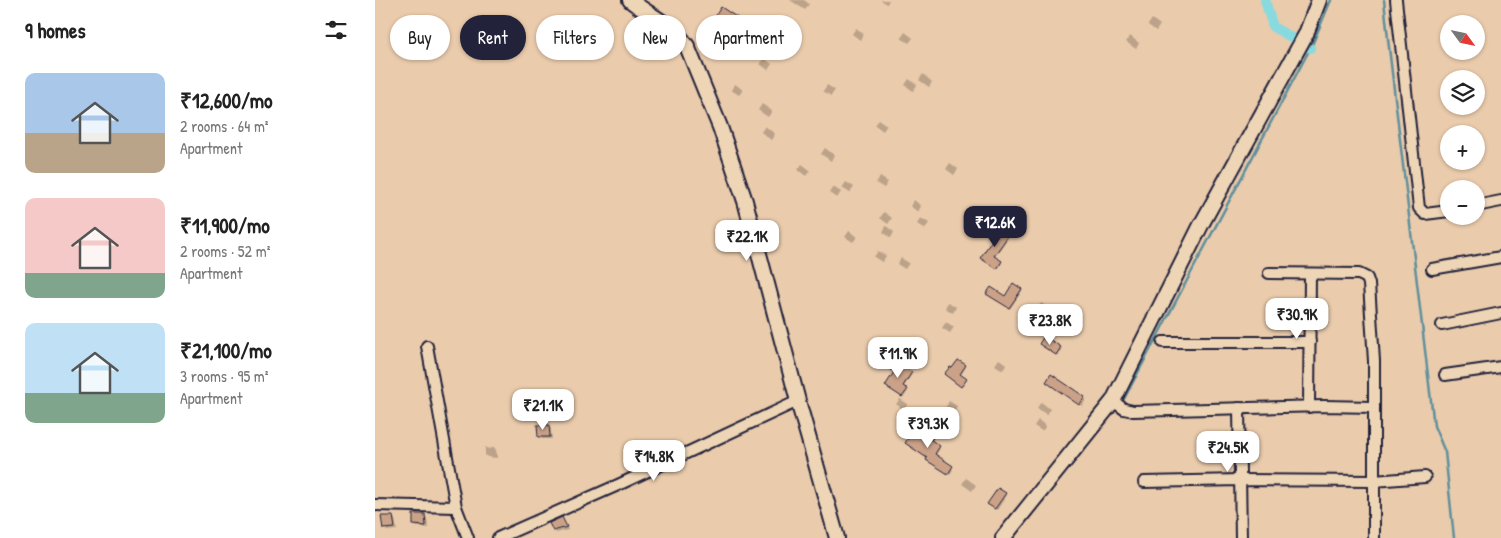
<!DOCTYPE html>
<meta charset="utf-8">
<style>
body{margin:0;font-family:"Patrick Hand",sans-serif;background:#f2f2f2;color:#222;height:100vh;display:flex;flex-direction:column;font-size:19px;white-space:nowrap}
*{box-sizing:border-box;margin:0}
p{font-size:16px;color:#767676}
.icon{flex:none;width:28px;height:28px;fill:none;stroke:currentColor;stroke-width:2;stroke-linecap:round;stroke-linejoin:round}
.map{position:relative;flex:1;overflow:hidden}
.sheet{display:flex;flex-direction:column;background:#fff;width:375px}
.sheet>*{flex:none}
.hud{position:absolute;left:15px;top:15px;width:475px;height:45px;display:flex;gap:10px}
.needle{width:32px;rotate:123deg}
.fabs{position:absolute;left:1065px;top:15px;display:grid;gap:10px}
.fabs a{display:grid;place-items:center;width:45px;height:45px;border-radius:50%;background:#fff;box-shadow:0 1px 4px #0004;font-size:25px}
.price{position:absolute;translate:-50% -42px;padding:0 11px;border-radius:10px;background:#fff;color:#222;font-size:16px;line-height:32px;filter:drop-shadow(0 1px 2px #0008)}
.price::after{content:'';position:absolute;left:50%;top:30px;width:15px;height:11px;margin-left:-8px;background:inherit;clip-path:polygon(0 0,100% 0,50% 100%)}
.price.on{background:#22223b;color:#fff}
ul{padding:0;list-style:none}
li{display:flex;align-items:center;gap:15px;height:125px;padding:0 25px}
li span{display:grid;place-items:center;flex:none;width:140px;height:100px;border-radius:10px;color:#555}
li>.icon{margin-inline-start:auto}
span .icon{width:60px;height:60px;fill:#fffc;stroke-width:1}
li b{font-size:21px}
h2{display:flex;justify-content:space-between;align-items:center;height:60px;padding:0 25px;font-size:21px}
.chip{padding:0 18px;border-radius:22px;background:#fff;box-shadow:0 1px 4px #0004;font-size:18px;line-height:45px}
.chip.on{background:#22223b;color:#fff}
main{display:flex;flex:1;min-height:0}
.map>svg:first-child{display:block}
</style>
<main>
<section class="sheet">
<h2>9 homes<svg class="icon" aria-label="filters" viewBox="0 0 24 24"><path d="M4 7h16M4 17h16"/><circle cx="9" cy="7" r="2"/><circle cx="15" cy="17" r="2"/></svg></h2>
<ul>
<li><span style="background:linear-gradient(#a9c7e8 60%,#b9a48a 0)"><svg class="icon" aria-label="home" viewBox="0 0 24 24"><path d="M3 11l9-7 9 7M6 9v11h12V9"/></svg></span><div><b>₹12,600/mo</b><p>2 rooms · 64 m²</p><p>Apartment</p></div></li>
<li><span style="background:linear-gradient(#f6c9c9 75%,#7fa58c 0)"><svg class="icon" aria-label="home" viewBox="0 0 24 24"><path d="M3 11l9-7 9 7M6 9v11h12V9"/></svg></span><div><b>₹11,900/mo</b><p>2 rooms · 52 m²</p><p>Apartment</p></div></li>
<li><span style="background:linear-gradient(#bfe0f5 70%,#7fa58c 0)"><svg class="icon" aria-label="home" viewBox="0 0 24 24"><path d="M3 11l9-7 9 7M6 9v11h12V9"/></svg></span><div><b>₹21,100/mo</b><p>3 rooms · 95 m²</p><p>Apartment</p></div></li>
</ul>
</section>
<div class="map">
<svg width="1126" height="538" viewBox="0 0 1126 538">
<rect width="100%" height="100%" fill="#eacbac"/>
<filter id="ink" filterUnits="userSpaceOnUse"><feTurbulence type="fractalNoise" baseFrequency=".02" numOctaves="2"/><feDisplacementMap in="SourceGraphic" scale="10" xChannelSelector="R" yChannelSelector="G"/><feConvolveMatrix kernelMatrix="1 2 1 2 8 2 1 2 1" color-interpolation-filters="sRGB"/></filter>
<g filter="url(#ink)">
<g fill="#0003">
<path d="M415 0H429L434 4 430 10Z"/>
<path d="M506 0H514L512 4Z"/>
<path d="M346 8 370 25 366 31 344 16Z"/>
<path d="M777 19 785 25 781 31 773 25Z"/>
<path d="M481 28 489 34 485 40 477 34Z"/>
<path d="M530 32 538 38 534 43 526 38Z"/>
<path d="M40 35 42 38 44 47 32 50 30 47Z"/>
<path d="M755 36 764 43 761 49 751 42Z"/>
<path d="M389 58 397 64 393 70 385 64Z"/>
<path d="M548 74 557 82 554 87 544 80Z"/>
<path d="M534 79 542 85 538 91 530 85Z"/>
<path d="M360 84 368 90 364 95 356 90Z"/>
<path d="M452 85 460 90 456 96 448 91Z"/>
<path d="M387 104 397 111 393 117 383 110Z"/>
<path d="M504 120 512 125 508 131 500 125Z"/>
<path d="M390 126 400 134 396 140 386 132Z"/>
<path d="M450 148 459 155 456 161 446 154Z"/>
<path d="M575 163 583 169 579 175 571 169Z"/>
<path d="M427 164 435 170 431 176 423 170Z"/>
<path d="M505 177 513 182 509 188 501 183Z"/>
<path d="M471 182 479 187 475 193 467 188Z"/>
<path d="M458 187 466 192 462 198 454 193Z"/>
<path d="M539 200 546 206 543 212 535 206Z"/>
<path d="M509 212 517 218 513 224 505 218Z"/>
<path d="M546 218 554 223 550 229 542 224Z"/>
<path d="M511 226 519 232 516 238 508 232Z"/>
<path d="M627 229 635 235 619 258 627 263 623 269 607 258Z"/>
<path d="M474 231 482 237 478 242 470 237Z"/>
<path d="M503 251 511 256 507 262 499 257Z"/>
<path d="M526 258 534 263 530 269 522 264Z"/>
<path d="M646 290 647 291 635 309 614 296 631 297Z"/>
<path d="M573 302 581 307 578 313 570 308Z"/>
<path d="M666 303 674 308 670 314 662 309Z"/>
<path d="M571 322 579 327 575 333 567 328Z"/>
<path d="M661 322 669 327 665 333 658 328Z"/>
<path d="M669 338 687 350 683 356 667 345Z"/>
<path d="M624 359 631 364 628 370 620 365Z"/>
<path d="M583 361 591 367 585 376 592 380 588 386 571 374 577 370Z"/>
<path d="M520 362 537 374 528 388 533 391 529 397 512 386 521 372Z"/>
<path d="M674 383 709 398 711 400 707 406Z"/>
<path d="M525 399 533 404 529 410 521 404Z"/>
<path d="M574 401 582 406 579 412 571 407Z"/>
<path d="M666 402 675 409 672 415 662 408Z"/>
<path d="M663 420 671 426 667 431 659 426Z"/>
<path d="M174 426 176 429 177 439H167L164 436Z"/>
<path d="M557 439 558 440 557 442 565 448 560 456 578 469 575 475 554 461 553 459 531 443Z"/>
<path d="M110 447 115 449 119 447 121 450 122 458 113 457 110 455Z"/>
<path d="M591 478 601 485 597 491 587 484Z"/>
<path d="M630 494 632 495 622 510 615 505Z"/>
<path d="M50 516 52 518 53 528 42 527 39 525Z"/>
<path d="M18 517 20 519 22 530 12 531 10 528Z"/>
<path d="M187 519 193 530 181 533 179 530Z"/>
</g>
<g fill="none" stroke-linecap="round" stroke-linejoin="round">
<g stroke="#60909d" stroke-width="2.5">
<path d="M1009 0 1013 39 1059 426 1070 452 1079 538"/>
<path d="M749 399 937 45 956 0"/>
</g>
<path stroke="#89dadf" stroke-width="10" d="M890 0 898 27 935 48"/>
</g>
<g fill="#cba288" stroke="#22223b">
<path d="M346 7 369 22 364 30 341 15Z"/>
<path d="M40 34 43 45 29 48 26 37Z"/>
<path d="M626 227 635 233 619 256 627 261 622 269 605 258Z"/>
<path d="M638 283 647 289 634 308 611 294 616 287 630 296Z"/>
<path d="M669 336 686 347 681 355 664 344Z"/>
<path d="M583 360 591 365 585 374 592 379 586 387 569 374 575 367 577 368Z"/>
<path d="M519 361 537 372 528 386 533 389 527 397 510 386 519 372 514 369Z"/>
<path d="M676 374 710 397 704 405 671 382Z"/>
<path d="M162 425H174L175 437H163Z"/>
<path d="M540 427 558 438 556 440 565 446 560 454 578 466 573 474 551 460 552 458 530 443Z"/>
<path d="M623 488 631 493 620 509 612 504Z"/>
<path d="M38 514H50L51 526 38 525Z"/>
<path d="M6 516H18L20 528 8 529Z"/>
<path d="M187 517 192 527 178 531 174 523Z"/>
</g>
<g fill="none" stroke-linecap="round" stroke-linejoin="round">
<g stroke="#22223b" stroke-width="14">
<g id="street">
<path d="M1021 0 1044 208 1050 214 1074 211"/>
<path d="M1101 206 1126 201"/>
<path d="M1057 269 1126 257"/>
<path d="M894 273 984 274 992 278 994 284 999 361V538"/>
<path d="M1067 325 1126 313"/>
<path d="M788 342H935"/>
<path d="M52 346 81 507 93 538"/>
<path d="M1070 375 1126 367"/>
<path d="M738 401 749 409 758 411 949 406 998 407"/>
<path d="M934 407 935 274"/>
<path d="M864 408 866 538"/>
<path d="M769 482 865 480 999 481 1050 477"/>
<path d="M0 505 81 507"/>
<path d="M123 538 243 485 423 401"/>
</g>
</g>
<g stroke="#22223b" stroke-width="18">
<g id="secondary">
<path d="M255 0C276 17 296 23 312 46L345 127 370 201 423 401 462 538"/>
<path d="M628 538 738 401 826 225 931 34 944 0"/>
</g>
</g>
<use href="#street" stroke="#eed5b6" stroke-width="10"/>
<use href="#secondary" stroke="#eed5b6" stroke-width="14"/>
</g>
</g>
</svg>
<div class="fabs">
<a><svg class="needle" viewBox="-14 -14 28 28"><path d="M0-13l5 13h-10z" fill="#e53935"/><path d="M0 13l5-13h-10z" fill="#767676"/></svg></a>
<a><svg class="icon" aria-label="layers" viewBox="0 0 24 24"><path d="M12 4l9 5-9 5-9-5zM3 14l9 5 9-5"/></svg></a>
<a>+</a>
<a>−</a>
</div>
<b class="price on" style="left:620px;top:248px">₹12.6K</b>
<b class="price" style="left:372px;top:262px">₹22.1K</b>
<b class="price" style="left:922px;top:340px">₹30.9K</b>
<b class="price" style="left:675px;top:346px">₹23.8K</b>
<b class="price" style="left:523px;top:379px">₹11.9K</b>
<b class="price" style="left:168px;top:431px">₹21.1K</b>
<b class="price" style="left:553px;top:449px">₹39.3K</b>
<b class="price" style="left:853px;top:473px">₹24.5K</b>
<b class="price" style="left:279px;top:482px">₹14.8K</b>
<div class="hud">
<a class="chip">Buy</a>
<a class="chip on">Rent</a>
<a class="chip">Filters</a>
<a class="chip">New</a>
<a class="chip">Apartment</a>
</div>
</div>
</main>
